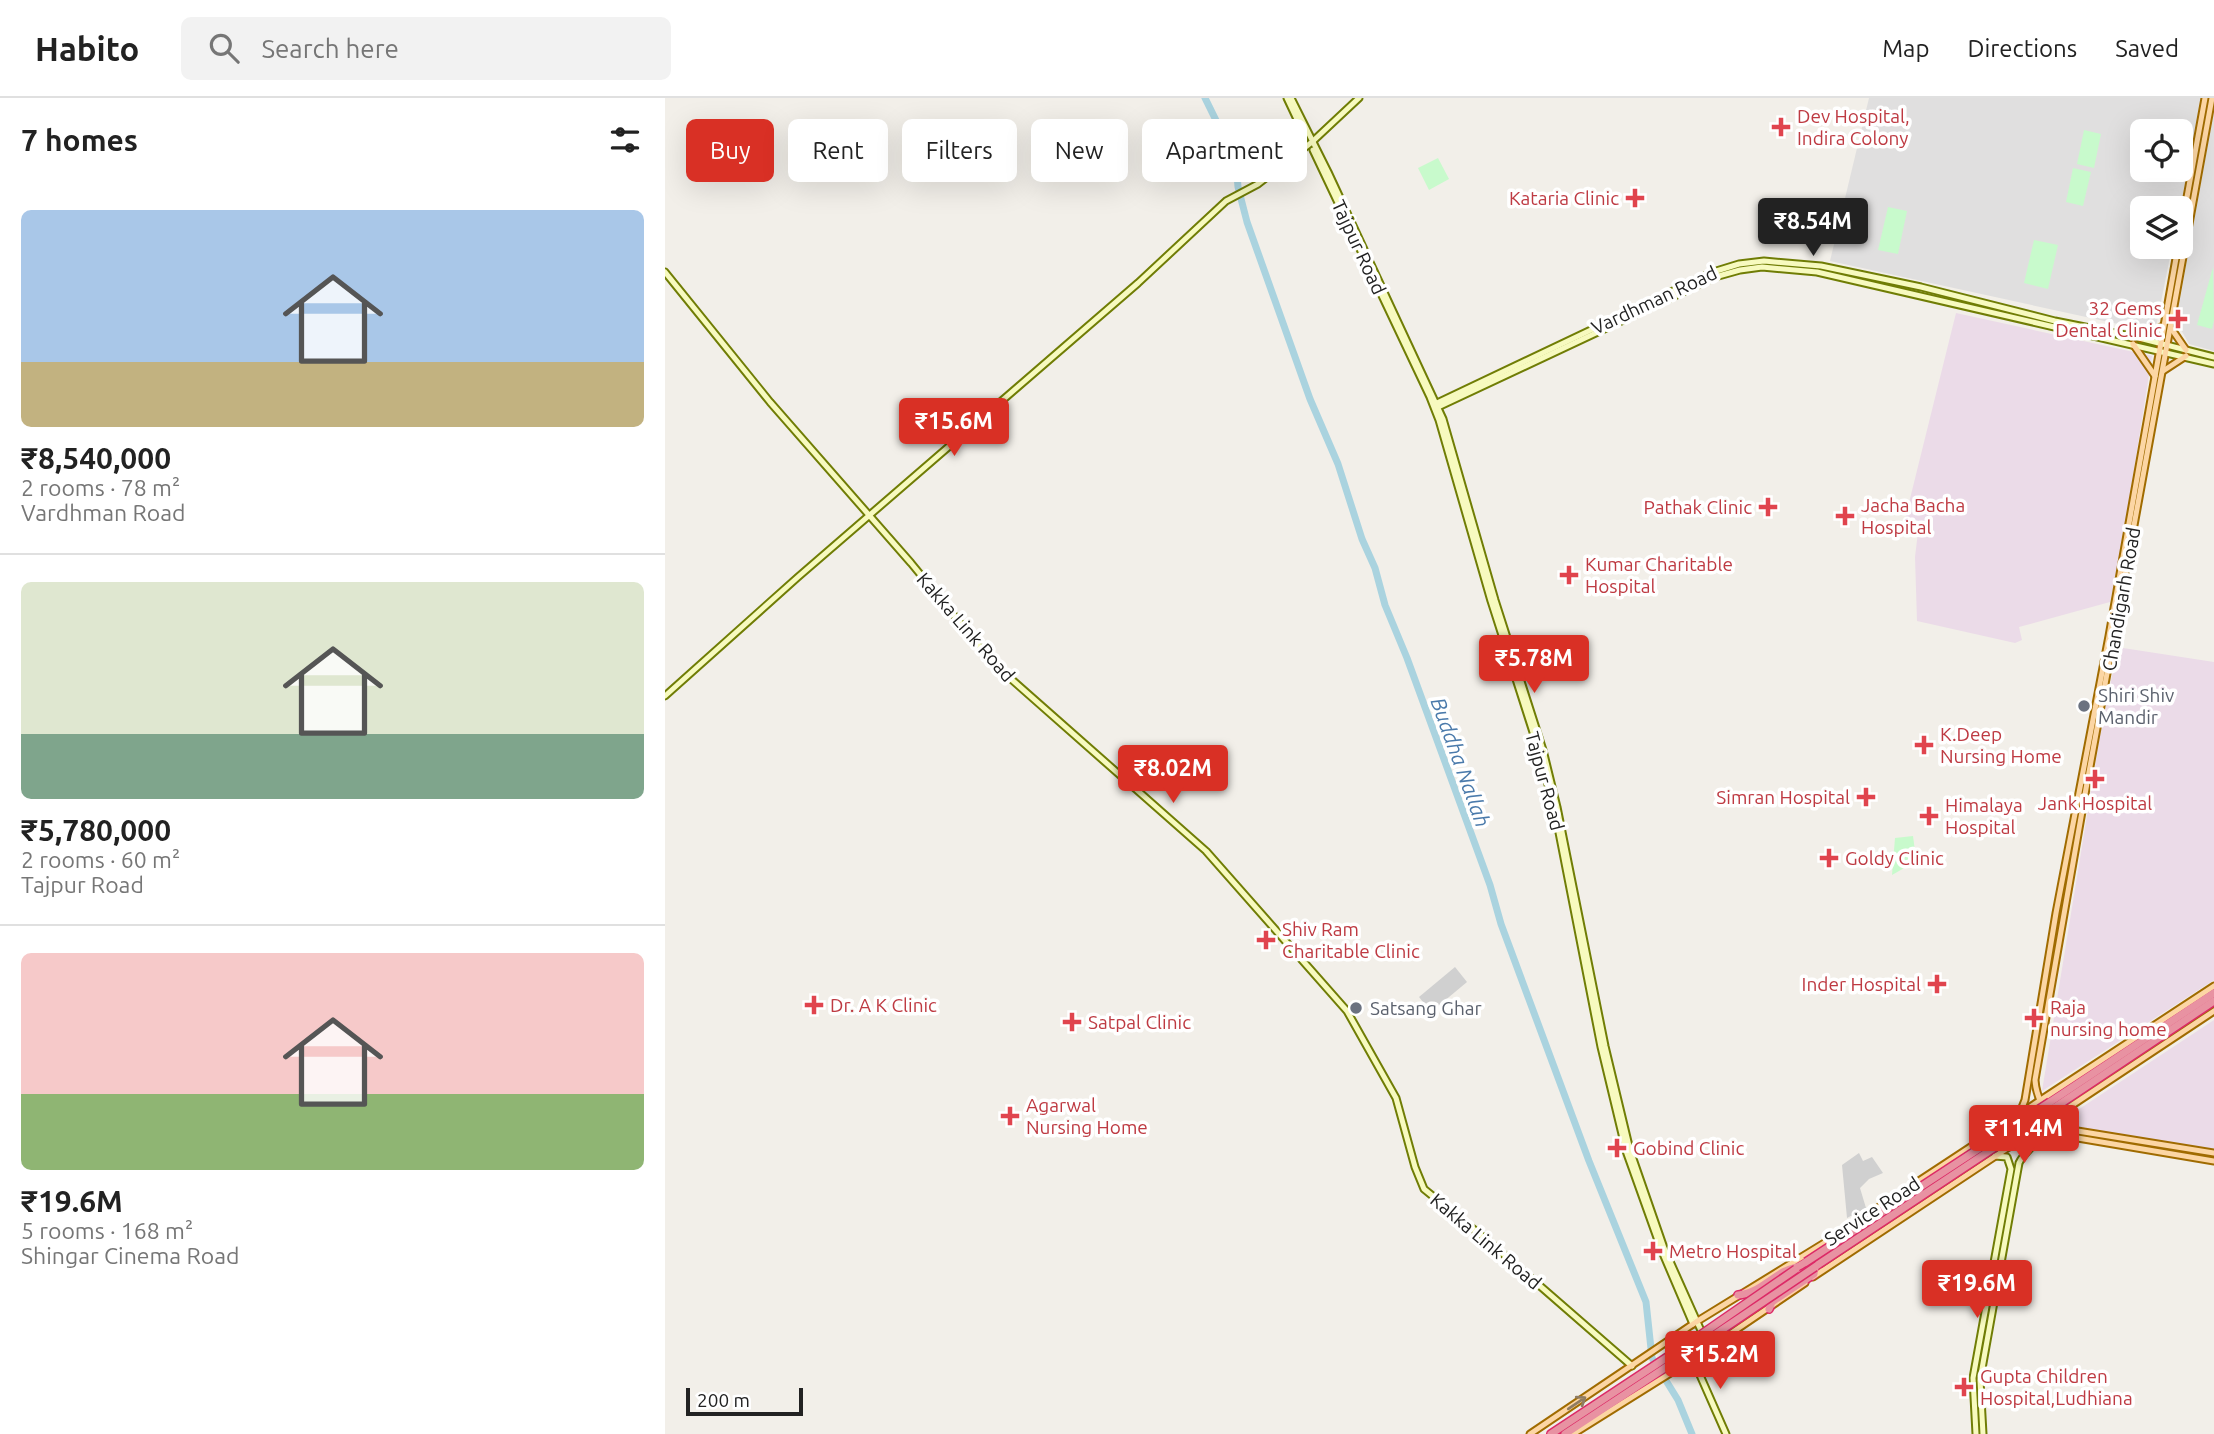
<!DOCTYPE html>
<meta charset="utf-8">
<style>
body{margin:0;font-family:Ubuntu,sans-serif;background:#f2f2f2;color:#222;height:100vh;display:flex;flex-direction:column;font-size:26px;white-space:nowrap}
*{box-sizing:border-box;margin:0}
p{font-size:23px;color:#767676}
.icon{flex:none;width:38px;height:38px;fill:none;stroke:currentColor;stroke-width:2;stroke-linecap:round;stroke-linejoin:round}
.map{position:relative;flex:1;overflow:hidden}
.side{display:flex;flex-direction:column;background:#fff;width:665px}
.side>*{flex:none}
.hud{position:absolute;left:21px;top:21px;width:665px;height:63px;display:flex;gap:14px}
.tools{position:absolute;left:1465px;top:21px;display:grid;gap:14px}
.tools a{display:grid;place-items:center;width:63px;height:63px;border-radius:10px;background:#fff;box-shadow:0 7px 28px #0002;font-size:35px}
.scale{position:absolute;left:21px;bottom:18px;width:117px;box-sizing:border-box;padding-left:7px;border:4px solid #222;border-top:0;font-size:19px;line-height:24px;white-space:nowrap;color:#222;-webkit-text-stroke:5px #fff;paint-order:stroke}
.price{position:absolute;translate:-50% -60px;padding:0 16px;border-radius:7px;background:#d93025;color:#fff;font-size:23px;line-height:46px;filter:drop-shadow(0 2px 4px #0008)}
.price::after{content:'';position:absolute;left:50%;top:42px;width:21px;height:16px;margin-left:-10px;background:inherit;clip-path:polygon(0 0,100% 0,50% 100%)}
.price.current{background:#222;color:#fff}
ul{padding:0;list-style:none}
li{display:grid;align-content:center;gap:14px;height:371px;padding:0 21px}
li+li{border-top:2px solid #e0e0e0}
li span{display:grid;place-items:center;height:217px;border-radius:10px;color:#555}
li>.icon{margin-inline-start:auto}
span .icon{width:126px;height:126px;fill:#fffc;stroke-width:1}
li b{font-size:30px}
h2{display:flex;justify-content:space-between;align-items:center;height:84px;padding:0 21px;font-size:30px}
.tag{padding:0 24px;border-radius:10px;background:#fff;box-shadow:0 7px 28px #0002;font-size:24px;line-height:63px}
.tag.current{background:#d93025;color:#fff}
header{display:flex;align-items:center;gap:42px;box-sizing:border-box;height:98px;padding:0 35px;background:#fff;border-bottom:2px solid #e0e0e0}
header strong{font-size:33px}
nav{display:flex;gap:38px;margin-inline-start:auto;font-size:24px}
.search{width:490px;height:63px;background:#f2f2f2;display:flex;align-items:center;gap:18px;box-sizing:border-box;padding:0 24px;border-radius:10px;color:#767676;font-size:26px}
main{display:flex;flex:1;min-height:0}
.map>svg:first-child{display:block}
</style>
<header>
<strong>Habito</strong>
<div class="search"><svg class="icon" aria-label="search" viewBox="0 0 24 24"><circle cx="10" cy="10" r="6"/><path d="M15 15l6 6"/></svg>Search here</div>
<nav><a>Map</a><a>Directions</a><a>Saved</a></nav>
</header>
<main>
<section class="side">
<h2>7 homes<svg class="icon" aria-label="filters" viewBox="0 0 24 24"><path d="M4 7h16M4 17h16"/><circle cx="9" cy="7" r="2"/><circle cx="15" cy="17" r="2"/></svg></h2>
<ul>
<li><span style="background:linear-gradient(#a9c7e8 70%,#c2b280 0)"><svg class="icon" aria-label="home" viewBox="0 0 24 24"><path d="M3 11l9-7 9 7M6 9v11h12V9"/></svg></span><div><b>₹8,540,000</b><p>2 rooms · 78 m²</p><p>Vardhman Road</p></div></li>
<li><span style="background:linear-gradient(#dfe7d0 70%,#7fa58c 0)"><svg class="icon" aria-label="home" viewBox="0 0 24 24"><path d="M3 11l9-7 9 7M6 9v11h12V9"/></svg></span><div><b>₹5,780,000</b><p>2 rooms · 60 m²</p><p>Tajpur Road</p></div></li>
<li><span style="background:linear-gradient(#f6c9c9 65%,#8fb573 0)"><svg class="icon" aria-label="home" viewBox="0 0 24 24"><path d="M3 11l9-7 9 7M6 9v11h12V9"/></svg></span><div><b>₹19.6M</b><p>5 rooms · 168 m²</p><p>Shingar Cinema Road</p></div></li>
</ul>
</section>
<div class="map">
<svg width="1549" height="1336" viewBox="0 0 1549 1336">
<rect width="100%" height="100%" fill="#f2efe9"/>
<g fill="#e0dfdf" fill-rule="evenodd">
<path d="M1204 0H1537L1515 110H1477V149H1507L1490 234 1165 163ZM1477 33H1516V72H1477Z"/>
<path d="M1549 13V253L1524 246 1511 223Z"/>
</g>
<g fill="#ebdbe8">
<path d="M1291 215 1487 258 1455 460 1445 504 1354 529 1357 542 1350 545 1252 523 1250 459 1253 434 1238 429Z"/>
<path d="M1458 550 1549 564V882L1377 993 1435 638 1451 558Z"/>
<path d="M1549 922V1051L1404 1029 1396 1023Z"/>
</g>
<g fill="#d0d0d0">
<path d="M790 869 802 884 766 914 754 899Z"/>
<path d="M1194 1055 1198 1063 1207 1059 1218 1075 1204 1081 1195 1090 1201 1110 1182 1120 1177 1067Z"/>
</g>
<g fill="#c8facc">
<path d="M1419 32 1436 36 1429 70 1412 66Z"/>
<path d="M773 60 784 81 764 92 753 70Z"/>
<path d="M1408 70 1426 74 1418 108 1401 104Z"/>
<path d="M1223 109 1242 113 1233 156 1213 152Z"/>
<path d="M1369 142 1393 147 1383 191 1359 185Z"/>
<path d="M1548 169 1549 222 1547 231 1532 227Z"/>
<path d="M1248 738 1250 753 1248 765 1227 777 1230 740Z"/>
</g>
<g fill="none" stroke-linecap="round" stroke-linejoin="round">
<path stroke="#aad3df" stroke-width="7" d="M540 0 571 63 573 89 582 124 645 301 673 366 697 441 710 470 720 507 742 560 825 787 836 826 924 1063 981 1204 987 1260 1013 1302 1027 1336"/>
<g stroke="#707d05" stroke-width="9">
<g id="secondary">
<path d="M622 0 638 34"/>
<path d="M626 0 663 74 778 321 830 502 878 652 892 709 940 948 965 1052 999 1150 1042 1246"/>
<path d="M648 52 765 299 774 322 826 503 874 653 889 709 936 949 961 1053 996 1151 1028 1226"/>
<path d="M0 174 105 304 246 465 328 565 541 753 682 913 731 1000 750 1069 759 1091 828 1147 967 1268"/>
<path d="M772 305 1048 174 1074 166 1099 163 1156 168 1256 189 1390 223 1470 239 1549 259"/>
<path d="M771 310 1050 179 1075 172 1097 169 1152 174 1549 266"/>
<path d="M0 598 133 479 473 185 561 103 593 86 647 44 694 0"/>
<path d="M1016 1235 1023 1250"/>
<path d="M1027 1259 1061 1336"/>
<path d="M1311 1336 1308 1280 1346 1071 1342 1059 1330 1058"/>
<path d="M1318 1336 1315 1282 1354 1065C1361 1050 1378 1044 1379 1026"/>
</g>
</g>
<g stroke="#a06b00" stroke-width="9">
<g id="primary">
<path d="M1547 0 1422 685 1370 982C1371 998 1381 1020 1394 1030L1549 1055"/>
<path d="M1516 132 1540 0"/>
<path d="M1513 149 1444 538 1391 815 1360 1002 1356 1012 1346 1024 1352 1037 1359 1041 1395 1037 1549 1063"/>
<path d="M1506 230 1521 252"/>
<path d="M1476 240 1498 228"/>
<path d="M1468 246 1490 278"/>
<path d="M1498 273 1521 258"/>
<path d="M1356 1015 1549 888"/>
<path d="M1148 1179 1549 913"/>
<path d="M865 1336 1031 1224 1161 1144 1348 1021"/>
<path d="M908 1336 1028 1261 1140 1185"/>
</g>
</g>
<g stroke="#dc2a67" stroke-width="10">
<g id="highway">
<path d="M1385 1004 1549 895"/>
<path d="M1389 1010 1549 903"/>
<path d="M1073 1197C1091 1196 1104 1181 1120 1173 1129 1168 1130 1172 1141 1164"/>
<path d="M1104 1211 1107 1204 1149 1176 1150 1169 1154 1166"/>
<path d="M886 1336 1016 1250"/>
<path d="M900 1336 1021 1256"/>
</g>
</g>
<use href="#secondary" stroke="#f7fabf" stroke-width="5"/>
<use href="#primary" stroke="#fcd6a4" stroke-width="5"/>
<use href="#highway" stroke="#e892a2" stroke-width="7"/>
<g stroke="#dc2a67" stroke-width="10" stroke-linecap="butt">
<g id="highway-bridge">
<path d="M1141 1164 1385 1004"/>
<path d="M1154 1166 1389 1010"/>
<path d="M1034 1238 1131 1171"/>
<path d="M1016 1250 1025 1244"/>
<path d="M1021 1256 1150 1169"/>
</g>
</g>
<use href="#highway-bridge" stroke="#e892a2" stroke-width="7"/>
</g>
<defs><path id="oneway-shaft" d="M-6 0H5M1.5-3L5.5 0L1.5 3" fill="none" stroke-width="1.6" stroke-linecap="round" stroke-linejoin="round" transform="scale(1.75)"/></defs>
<use stroke="#8f7c63" href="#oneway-shaft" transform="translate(912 1305) rotate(-34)"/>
<g fill="#e0444e" stroke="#fff" stroke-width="2.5">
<path d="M1112.5 18.5h7v7h7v7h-7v7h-7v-7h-7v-7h7z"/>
<path d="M966.5 89.5h7v7h7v7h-7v7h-7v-7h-7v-7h7z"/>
<path d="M1509.5 210.5h7v7h7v7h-7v7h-7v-7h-7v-7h7z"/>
<path d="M1099.5 398.5h7v7h7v7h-7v7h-7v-7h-7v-7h7z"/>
<path d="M1176.5 407.5h7v7h7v7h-7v7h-7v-7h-7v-7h7z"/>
<path d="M900.5 466.5h7v7h7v7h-7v7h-7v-7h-7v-7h7z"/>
<path d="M1255.5 636.5h7v7h7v7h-7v7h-7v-7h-7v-7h7z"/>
<path d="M1426.5 670.5h7v7h7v7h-7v7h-7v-7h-7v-7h7z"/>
<path d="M1197.5 688.5h7v7h7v7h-7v7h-7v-7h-7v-7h7z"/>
<path d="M1260.5 707.5h7v7h7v7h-7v7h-7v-7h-7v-7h7z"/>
<path d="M1160.5 749.5h7v7h7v7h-7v7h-7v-7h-7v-7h7z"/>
<path d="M597.5 831.5h7v7h7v7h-7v7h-7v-7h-7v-7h7z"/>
<path d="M1268.5 875.5h7v7h7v7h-7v7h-7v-7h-7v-7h7z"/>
<path d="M145.5 896.5h7v7h7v7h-7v7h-7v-7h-7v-7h7z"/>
<path d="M1365.5 909.5h7v7h7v7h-7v7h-7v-7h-7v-7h7z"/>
<path d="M403.5 913.5h7v7h7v7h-7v7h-7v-7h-7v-7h7z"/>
<path d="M341.5 1007.5h7v7h7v7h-7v7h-7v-7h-7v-7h7z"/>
<path d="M948.5 1039.5h7v7h7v7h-7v7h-7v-7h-7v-7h7z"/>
<path d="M984.5 1142.5h7v7h7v7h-7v7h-7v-7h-7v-7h7z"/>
<path d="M1295.5 1278.5h7v7h7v7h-7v7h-7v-7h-7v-7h7z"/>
</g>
<g fill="#6b7280" stroke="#fff" stroke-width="2.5">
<circle cx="1419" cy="608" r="7"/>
<circle cx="691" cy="910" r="7"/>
</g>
<g text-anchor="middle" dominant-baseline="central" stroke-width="7" stroke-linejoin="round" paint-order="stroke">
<g font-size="19" fill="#be3a42" stroke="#fff" text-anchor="start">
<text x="1132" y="18">Dev Hospital,<tspan x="1132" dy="22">Indira Colony</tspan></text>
<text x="954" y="100" text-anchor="end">Kataria Clinic</text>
<text x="1497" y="210" text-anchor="end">32 Gems<tspan x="1497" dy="22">Dental Clinic</tspan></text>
<text x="1196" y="407">Jacha Bacha<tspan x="1196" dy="22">Hospital</tspan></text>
<text x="1087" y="409" text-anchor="end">Pathak Clinic</text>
<text x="920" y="466">Kumar Charitable<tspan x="920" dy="22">Hospital</tspan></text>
<text x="1275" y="636">K.Deep<tspan x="1275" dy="22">Nursing Home</tspan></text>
<text x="1185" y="699" text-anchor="end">Simran Hospital</text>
<text x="1430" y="705" text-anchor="middle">Jank Hospital</text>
<text x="1280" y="707">Himalaya<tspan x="1280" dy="22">Hospital</tspan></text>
<text x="1180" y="760">Goldy Clinic</text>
<text x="617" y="831">Shiv Ram<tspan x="617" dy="22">Charitable Clinic</tspan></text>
<text x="1256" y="886" text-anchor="end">Inder Hospital</text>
<text x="165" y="907">Dr. A K Clinic</text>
<text x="1385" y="909">Raja<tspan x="1385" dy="22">nursing home</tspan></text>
<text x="423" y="924">Satpal Clinic</text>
<text x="361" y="1007">Agarwal<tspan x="361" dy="22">Nursing Home</tspan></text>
<text x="968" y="1050">Gobind Clinic</text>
<text x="1004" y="1153">Metro Hospital</text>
<text x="1315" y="1278">Gupta Children<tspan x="1315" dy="22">Hospital,Ludhiana</tspan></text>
</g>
<g font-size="19" fill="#222" stroke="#fff">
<text transform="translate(694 149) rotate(65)">Tajpur Road</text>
<text transform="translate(989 202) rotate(-25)">Vardhman Road</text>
<text transform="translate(1456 501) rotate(-80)">Chandigarh Road</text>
<text transform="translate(301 529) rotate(49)">Kakka Link Road</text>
<text transform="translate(880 683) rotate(75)">Tajpur Road</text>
<text transform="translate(1207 1113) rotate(-33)">Service Road</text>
<text transform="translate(821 1143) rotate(40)">Kakka Link Road</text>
</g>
<g font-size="19" fill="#5b616d" stroke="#fff" text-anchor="start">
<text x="1433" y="597">Shiri Shiv<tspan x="1433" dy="22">Mandir</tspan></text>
<text x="705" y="910">Satsang Ghar</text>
</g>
<g font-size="21" font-style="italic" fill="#4a7aab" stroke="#fff">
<text transform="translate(796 664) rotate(70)">Buddha Nallah</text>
</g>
</g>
</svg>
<div class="tools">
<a><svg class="icon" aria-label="locate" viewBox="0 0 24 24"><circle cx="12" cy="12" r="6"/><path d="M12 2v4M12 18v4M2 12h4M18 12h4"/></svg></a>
<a><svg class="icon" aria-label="layers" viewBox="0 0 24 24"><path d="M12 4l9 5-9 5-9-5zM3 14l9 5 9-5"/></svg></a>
</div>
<div class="scale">200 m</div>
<b class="price current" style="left:1148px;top:160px">₹8.54M</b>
<b class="price" style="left:289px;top:360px">₹15.6M</b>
<b class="price" style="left:869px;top:597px">₹5.78M</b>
<b class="price" style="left:508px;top:707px">₹8.02M</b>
<b class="price" style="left:1359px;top:1067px">₹11.4M</b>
<b class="price" style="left:1312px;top:1222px">₹19.6M</b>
<b class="price" style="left:1055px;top:1293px">₹15.2M</b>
<div class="hud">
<a class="tag current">Buy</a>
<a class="tag">Rent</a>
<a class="tag">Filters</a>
<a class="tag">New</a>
<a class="tag">Apartment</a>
</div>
</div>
</main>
